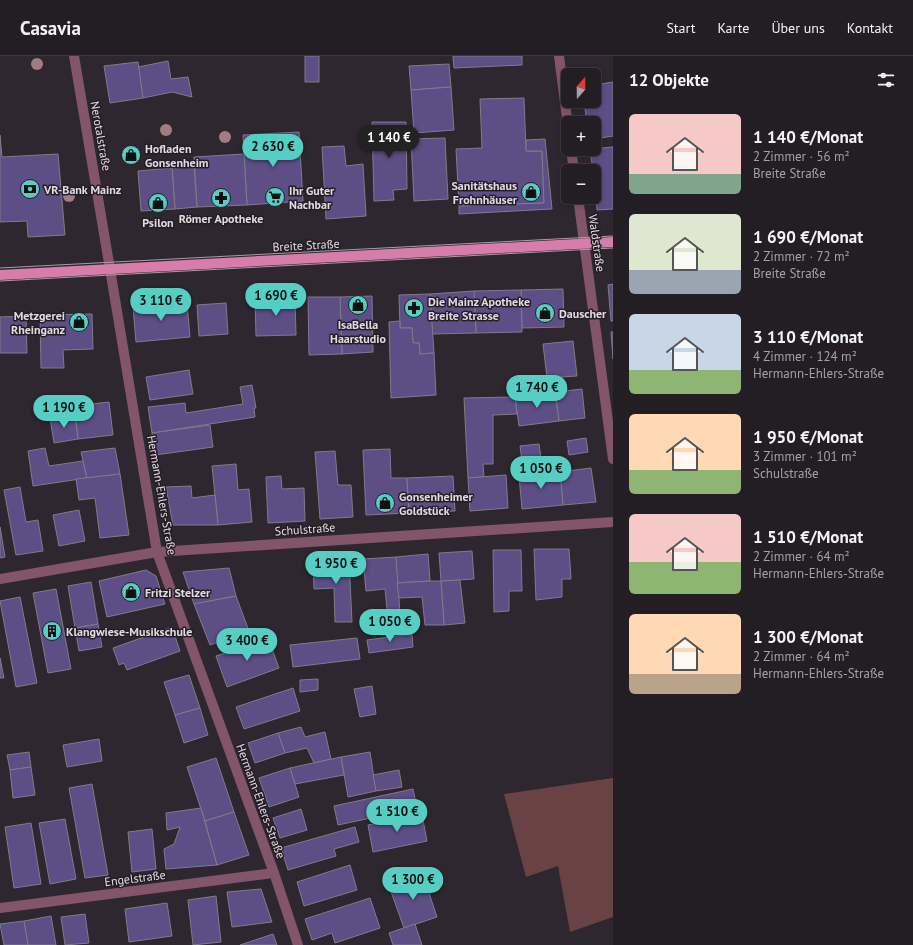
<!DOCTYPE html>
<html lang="de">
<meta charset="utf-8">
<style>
body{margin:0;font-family:"PT Sans",sans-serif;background:#2f2a31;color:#f1f3f6;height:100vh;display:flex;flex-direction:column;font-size:15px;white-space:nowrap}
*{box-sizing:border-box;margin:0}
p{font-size:13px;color:#a3a2a6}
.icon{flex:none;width:22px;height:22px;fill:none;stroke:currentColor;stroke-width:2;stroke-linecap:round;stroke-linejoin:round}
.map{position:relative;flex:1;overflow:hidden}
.side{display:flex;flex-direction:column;background:#231d24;width:300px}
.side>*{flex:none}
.needle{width:26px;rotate:20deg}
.controls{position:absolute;left:561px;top:12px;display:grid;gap:8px}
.controls a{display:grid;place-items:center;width:40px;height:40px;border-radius:6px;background:#231d24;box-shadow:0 2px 6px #0003,0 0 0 1px #403b41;font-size:20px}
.price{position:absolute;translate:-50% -34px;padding:0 9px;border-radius:14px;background:#56cec4;color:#111;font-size:13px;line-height:26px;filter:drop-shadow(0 1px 2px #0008)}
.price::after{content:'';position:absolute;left:50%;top:24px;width:12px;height:9px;margin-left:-6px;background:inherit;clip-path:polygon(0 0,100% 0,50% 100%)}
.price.current{background:#222;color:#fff}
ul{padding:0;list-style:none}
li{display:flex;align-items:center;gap:12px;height:100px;padding:0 16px}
li span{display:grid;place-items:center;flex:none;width:112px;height:80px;border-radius:6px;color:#555}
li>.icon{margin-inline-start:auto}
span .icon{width:48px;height:48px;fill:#fffc;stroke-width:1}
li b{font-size:17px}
h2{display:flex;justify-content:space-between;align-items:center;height:48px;padding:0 16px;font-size:17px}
header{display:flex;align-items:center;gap:24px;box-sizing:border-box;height:56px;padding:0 20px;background:#231d24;border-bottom:1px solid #403b41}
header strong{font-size:19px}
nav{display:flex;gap:22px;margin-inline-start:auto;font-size:14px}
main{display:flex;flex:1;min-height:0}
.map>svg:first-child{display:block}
</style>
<header>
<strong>Casavia</strong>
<nav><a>Start</a><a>Karte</a><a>Über uns</a><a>Kontakt</a></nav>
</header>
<main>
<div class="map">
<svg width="613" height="889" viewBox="0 0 613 889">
<rect width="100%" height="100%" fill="#2f2730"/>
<path fill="#694244" d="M613 722V861L570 876 558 810 526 821 504 738Z"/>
<g fill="#5d4e85" stroke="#7f7c8a">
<rect x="305" y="0" width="14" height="26"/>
<path d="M453 0H522V9L454 12Z"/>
<path d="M168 5 171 23 188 21 192 41 172 36 143 42 138 11Z"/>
<path d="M138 6 143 42 110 47 104 10Z"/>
<path d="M449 8 451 31 411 34 409 10Z"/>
<path d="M613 26V80L594 83V67H587L584 45H594V29Z"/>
<path d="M451 31 454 74 414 77 411 34Z"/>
<path d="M524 42 526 95H542L544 147 459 150 456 93 482 92 480 43Z"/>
<path d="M372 66H406L407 133 393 134 394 144 374 145Z"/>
<path d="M299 76 303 145 247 149 243 79Z"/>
<path d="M0 79 2 101 58 98 65 179 28 181 27 165 0 166Z"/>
<path d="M445 82 448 143 414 145 411 83Z"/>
<path d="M545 83 552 153 459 158V150L544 147 542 95H526V84Z"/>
<path d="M344 90 346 110 363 108 366 160 326 163 322 91Z"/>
<path d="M613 91V153L597 154 594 115H593L590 93Z"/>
<path d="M244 98 247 149 197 151 194 101Z"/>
<path d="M194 111 197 151 175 153 172 112Z"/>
<path d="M172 112 175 153 141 155 138 115Z"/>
<path d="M613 228V265H611L608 229Z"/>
<path d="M563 233 564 271 522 272 521 234Z"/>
<path d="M521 234 522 276 476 277 474 235Z"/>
<path d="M474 235 476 277 432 278 430 238Z"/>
<path d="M430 238 434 297 420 298 419 287H413L412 272H400L399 239Z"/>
<path d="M372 240 373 296 342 298 340 241Z"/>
<path d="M308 241H340L342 298 309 299Z"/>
<path d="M295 242 296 279 256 280 255 243Z"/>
<path d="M187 247 190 281 136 286 133 251Z"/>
<path d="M226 247 228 278 199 280 197 249Z"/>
<path d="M92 258 93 293 63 294 64 312H41L40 259Z"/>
<path d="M26 260 27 297H0V261Z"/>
<path d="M400 265V272H412L413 287H419L420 298 434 297 436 339 391 342 389 266Z"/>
<path d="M611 276H613V303Z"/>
<path d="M573 285 577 320 547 322 543 288Z"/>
<path d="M189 314 193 338 150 344 146 321Z"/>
<path d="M252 329 256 352H254L255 361 152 377 148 351 185 347 186 357 243 348 240 331Z"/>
<path d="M582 333 585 362 559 365 555 336Z"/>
<path d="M555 336 559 365 519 370 515 341Z"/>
<path d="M515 341 517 358 493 359V408H483L484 421 468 422 464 342Z"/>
<path d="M109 346 113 379 78 383 74 350Z"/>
<path d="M75 359 78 383 54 387 50 362Z"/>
<path d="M210 369 213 391 155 399 152 377Z"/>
<path d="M586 382 588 396 569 399 567 385Z"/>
<path d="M539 388 541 402 522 405 520 390Z"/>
<path d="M45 392 49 410 83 405 87 422 33 430 28 395Z"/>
<path d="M115 392 120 418 87 422 81 396Z"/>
<path d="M390 393 391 422H407L409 457 366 459 363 394Z"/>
<path d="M335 395 338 429H351L353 461 320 463 315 396Z"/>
<path d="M236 408 238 434 249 433 252 466 218 469 212 410Z"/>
<path d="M591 412 596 446 563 449 560 416Z"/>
<path d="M560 416 563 449 522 453 519 420Z"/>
<path d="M120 418 129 479 100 482 95 442 79 444 76 423Z"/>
<path d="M506 419 508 452 470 455 468 422Z"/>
<path d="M281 420 282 433 304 432 305 465 268 467 266 421Z"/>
<path d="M453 420 455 455 409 457 407 422Z"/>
<path d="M191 430 192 442 215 439 218 469H173L166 431Z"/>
<path d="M20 431 26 466 38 464 43 495 16 499 4 434Z"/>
<path d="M79 454 85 485 59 490 53 459Z"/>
<path d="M0 471 5 501 0 502Z"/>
<path d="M534 493H569L571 523H562V541L536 544Z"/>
<path d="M493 494H521L522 535H509V555L494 556Z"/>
<path d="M472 495 474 523 441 525 439 497Z"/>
<path d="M428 498 430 525 397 527 396 501Z"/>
<path d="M396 501 401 572 389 573 385 533 366 535 363 503Z"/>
<path d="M349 504 352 566H335L334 532 314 533 313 505Z"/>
<path d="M229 512 236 540 194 548 183 516Z"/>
<path d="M146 514 156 520 165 548 107 561 99 525Z"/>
<path d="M460 524 465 567 444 569 441 525Z"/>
<path d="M430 525H441L444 569H425L422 541 399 542 397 527Z"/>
<path d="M91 526 98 568 75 572 68 530Z"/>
<path d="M56 533 71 613 48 617 33 537Z"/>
<path d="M236 540 249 575 210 589 194 548Z"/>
<path d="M20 541 37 627 16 631 0 545Z"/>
<path d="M98 568 102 591 79 595 75 572Z"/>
<path d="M172 571 180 595 127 614 124 607 119 609 113 592Z"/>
<path d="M412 578 413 591 369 597 367 584Z"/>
<path d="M268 582 279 612 227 631 216 600Z"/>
<path d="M357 582 360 603 293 611 290 589Z"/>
<path d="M0 602 4 622H0Z"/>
<path d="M189 619 200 652 175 659 164 626Z"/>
<path d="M318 623V634L300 636V624Z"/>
<path d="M372 630 376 658 360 661 354 633Z"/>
<path d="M293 632 300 655 244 673 236 651Z"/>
<path d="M200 652 208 679 184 687 175 659Z"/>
<path d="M301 671 305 681 325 676 331 703 314 707 307 692 285 697 278 677Z"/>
<path d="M278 677 285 697 255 707 248 687Z"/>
<path d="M99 683 102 705 67 711 63 689Z"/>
<path d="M29 696 31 711 10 714 7 699Z"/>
<path d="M370 696 376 735 348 741 341 701Z"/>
<path d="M341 701 344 719 295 728 290 712Z"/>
<path d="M216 702 234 756 205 765 187 711Z"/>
<path d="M31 711 35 739 13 742 10 714Z"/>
<path d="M290 712 299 741 269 751 259 722Z"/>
<path d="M399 714 402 731 376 735 373 719Z"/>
<path d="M92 728 108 819 85 822 69 732Z"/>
<path d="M413 733 417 752 338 769 334 750Z"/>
<path d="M201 752 217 809 166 813 164 793 174 788 180 771 167 774 166 757Z"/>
<path d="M301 753 307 774 280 782 273 762Z"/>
<path d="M234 756 249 799 217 809 205 765Z"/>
<path d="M422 759 427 785 373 796 368 769Z"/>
<path d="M65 763 76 823 50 828 39 767Z"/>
<path d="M31 767 41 828 14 832 5 771Z"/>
<path d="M355 771 359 786 334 793 336 800 288 814 281 792Z"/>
<path d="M152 773 156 813 132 816 128 776Z"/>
<path d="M350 809 357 834 304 850 297 826Z"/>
<path d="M423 819 437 861 404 872 389 830Z"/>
<path d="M261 833 272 866 232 871 227 836Z"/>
<path d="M216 840 221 886 193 889 188 844Z"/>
<path d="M370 842 380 872 335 887 332 877 312 884 305 863Z"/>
<path d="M167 847 172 880 129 886 125 853Z"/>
<path d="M85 858 89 887 65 889 61 861Z"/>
<path d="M51 860 56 889H28L24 865Z"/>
<path d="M24 865 28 889H4L0 868Z"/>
<path d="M415 868 422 889H393L389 877Z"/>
<path d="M273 878 277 889H240Z"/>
</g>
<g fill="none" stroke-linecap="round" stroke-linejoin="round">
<g stroke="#82556b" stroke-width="10">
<path d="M74 0 110 213 157 496 274 817 298 889"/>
<path d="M559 0 568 70"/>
<path d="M571 93 574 115"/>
<path d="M578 141 613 403"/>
<path d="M0 523 157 496 613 466"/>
<path d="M0 852 274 817"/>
</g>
<path stroke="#d87cab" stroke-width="10" d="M0 219 613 186"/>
<g stroke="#a59ea5" stroke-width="1">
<path d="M0 212 613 180"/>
<path d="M0 225 613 192"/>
</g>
</g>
<g fill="#a17c81">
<circle cx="37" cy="8" r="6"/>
<circle cx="166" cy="74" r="6"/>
<circle cx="225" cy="81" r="6"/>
<circle cx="69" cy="140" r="6"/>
</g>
<defs>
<g id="shop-disc" transform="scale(1)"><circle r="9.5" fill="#56cec4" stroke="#251d26"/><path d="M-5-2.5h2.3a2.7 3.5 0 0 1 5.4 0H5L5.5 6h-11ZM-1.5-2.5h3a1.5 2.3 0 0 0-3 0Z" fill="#111"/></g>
<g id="bank-disc" transform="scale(1)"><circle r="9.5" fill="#56cec4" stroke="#251d26"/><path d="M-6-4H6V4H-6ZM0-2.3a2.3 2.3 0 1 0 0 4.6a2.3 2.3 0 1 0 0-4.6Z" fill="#111"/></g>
<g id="supermarket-disc" transform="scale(1)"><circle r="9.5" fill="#56cec4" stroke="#251d26"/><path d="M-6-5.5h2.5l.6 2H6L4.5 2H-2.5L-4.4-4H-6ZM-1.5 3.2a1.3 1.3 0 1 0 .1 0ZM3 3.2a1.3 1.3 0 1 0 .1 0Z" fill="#111"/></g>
<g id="pharmacy-disc" transform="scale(1)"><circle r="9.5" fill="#56cec4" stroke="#251d26"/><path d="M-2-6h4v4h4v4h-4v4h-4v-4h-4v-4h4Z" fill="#111"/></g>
<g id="building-disc" transform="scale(1)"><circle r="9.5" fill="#56cec4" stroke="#251d26"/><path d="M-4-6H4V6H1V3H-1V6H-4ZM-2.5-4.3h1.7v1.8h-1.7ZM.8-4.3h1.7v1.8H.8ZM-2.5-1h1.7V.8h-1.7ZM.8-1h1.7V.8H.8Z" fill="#111"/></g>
</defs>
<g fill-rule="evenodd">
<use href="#shop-disc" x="131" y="99"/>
<use href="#bank-disc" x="30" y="133"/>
<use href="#shop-disc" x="531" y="136"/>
<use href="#supermarket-disc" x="275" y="141"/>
<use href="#pharmacy-disc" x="221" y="142"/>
<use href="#shop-disc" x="158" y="147"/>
<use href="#shop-disc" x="358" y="249"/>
<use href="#pharmacy-disc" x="414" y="252"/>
<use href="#shop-disc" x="545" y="257"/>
<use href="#shop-disc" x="79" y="266"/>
<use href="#shop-disc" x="385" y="447"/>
<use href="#shop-disc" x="131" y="536"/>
<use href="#building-disc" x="52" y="575"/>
</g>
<g text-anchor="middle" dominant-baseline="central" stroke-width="3" stroke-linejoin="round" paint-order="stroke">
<g font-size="12" fill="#e2dce2" stroke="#251d26">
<text transform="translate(101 80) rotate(80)">Nerotalstraße</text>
<text transform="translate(597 187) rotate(82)">Waldstraße</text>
<text transform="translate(306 189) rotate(-3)">Breite Straße</text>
<text transform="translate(162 439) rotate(80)">Hermann-Ehlers-Straße</text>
<text transform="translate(305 473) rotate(-4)">Schulstraße</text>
<text transform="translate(261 745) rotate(70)">Hermann-Ehlers-Straße</text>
<text transform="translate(135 822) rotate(-7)">Engelstraße</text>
</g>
<g font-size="12" font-weight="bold" fill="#e2dce2" stroke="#251d26" text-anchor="start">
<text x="145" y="92">Hofladen<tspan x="145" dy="14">Gonsenheim</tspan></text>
<text x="517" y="129" text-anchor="end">Sanitätshaus<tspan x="517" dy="14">Frohnhäuser</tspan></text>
<text x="44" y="133">VR-Bank Mainz</text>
<text x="289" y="134">Ihr Guter<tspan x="289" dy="14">Nachbar</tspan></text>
<text x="221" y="162" text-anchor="middle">Römer Apotheke</text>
<text x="158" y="166" text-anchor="middle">Psilon</text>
<text x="428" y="245">Die Mainz Apotheke<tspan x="428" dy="14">Breite Strasse</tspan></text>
<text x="559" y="257">Dauscher</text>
<text x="65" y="259" text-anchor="end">Metzgerei<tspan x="65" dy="14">Rheinganz</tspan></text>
<text x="358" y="268" text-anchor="middle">IsaBella<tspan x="358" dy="14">Haarstudio</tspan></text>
<text x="399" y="440">Gonsenheimer<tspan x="399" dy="14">Goldstück</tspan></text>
<text x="145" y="536">Fritzi Stelzer</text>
<text x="66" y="575">Klangwiese-Musikschule</text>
</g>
</g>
</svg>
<div class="controls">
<a><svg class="needle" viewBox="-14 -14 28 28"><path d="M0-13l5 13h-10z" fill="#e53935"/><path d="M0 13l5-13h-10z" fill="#a3a2a6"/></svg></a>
<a>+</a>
<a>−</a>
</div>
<b class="price current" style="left:389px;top:103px">1 140 €</b>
<b class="price" style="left:273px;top:112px">2 630 €</b>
<b class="price" style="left:276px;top:261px">1 690 €</b>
<b class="price" style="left:161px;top:266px">3 110 €</b>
<b class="price" style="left:537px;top:353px">1 740 €</b>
<b class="price" style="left:64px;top:373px">1 190 €</b>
<b class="price" style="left:541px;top:434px">1 050 €</b>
<b class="price" style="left:336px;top:529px">1 950 €</b>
<b class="price" style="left:390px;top:587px">1 050 €</b>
<b class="price" style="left:247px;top:606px">3 400 €</b>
<b class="price" style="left:397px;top:777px">1 510 €</b>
<b class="price" style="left:413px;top:845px">1 300 €</b>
</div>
<section class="side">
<h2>12 Objekte<svg class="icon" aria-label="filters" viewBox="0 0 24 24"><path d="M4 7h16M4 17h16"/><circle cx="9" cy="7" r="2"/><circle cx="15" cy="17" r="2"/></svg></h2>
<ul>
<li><span style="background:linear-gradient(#f6c9c9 75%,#7fa58c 0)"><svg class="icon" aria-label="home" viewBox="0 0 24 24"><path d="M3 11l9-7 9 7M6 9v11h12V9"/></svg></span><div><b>1 140 €/Monat</b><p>2 Zimmer · 56 m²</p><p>Breite Straße</p></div></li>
<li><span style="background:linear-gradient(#dfe7d0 70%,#9aa5b1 0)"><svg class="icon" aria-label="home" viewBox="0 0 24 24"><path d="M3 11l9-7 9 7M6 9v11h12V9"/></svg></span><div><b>1 690 €/Monat</b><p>2 Zimmer · 72 m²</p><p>Breite Straße</p></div></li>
<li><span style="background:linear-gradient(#c9d6e8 70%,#8fb573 0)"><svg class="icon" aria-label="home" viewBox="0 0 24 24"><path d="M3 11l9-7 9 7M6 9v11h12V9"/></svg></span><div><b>3 110 €/Monat</b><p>4 Zimmer · 124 m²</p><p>Hermann-Ehlers-Straße</p></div></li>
<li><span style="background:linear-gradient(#ffd9b3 70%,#8fb573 0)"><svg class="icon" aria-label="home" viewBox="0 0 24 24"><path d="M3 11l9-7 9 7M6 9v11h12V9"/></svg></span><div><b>1 950 €/Monat</b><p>3 Zimmer · 101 m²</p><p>Schulstraße</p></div></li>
<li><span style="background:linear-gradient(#f6c9c9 60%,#8fb573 0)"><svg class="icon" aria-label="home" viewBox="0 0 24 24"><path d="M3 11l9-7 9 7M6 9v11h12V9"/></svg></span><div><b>1 510 €/Monat</b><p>2 Zimmer · 64 m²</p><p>Hermann-Ehlers-Straße</p></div></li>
<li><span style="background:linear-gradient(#ffd9b3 75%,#b9a48a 0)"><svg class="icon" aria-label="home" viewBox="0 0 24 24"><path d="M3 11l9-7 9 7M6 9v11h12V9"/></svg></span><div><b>1 300 €/Monat</b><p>2 Zimmer · 64 m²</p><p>Hermann-Ehlers-Straße</p></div></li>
</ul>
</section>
</main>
